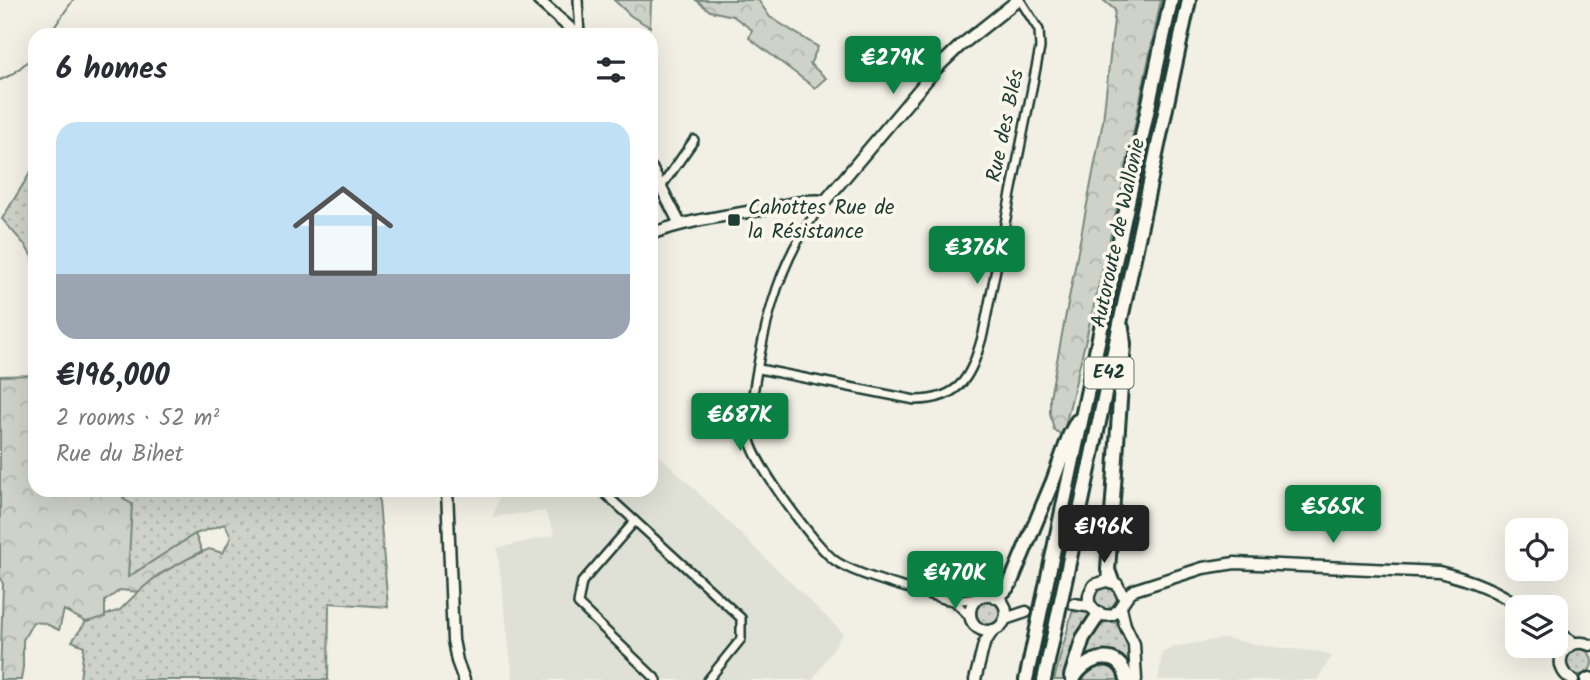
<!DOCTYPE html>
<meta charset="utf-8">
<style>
body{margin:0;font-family:Kalam,sans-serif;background:#f7f7f7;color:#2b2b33;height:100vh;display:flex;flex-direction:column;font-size:26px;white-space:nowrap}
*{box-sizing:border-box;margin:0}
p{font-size:23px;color:#7c7c81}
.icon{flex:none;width:38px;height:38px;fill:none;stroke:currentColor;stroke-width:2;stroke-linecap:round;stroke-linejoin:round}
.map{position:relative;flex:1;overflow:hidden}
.panel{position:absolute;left:28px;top:28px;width:630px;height:469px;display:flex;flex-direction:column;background:#fff;border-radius:21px;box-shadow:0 7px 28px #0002}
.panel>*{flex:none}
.fabs{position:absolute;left:1505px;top:518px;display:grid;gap:14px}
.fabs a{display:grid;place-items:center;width:63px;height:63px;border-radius:14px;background:#fff;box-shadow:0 7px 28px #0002;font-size:35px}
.price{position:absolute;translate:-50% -60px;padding:0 16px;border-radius:7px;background:#0b8043;color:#fff;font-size:23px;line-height:46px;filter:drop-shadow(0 2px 4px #0008)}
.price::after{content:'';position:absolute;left:50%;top:42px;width:21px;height:16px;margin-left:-10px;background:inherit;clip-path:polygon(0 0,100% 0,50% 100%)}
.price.active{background:#222;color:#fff}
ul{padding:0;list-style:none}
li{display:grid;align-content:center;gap:14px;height:371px;padding:0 28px}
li+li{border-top:2px solid #e1e1e2}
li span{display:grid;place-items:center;height:217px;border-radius:21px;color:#555}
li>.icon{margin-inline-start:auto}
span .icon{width:126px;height:126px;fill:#fffc;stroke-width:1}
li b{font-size:30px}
h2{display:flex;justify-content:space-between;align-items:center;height:84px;padding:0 28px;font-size:30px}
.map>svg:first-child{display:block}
</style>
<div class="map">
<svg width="1590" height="680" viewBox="0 0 1590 680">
<defs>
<pattern id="grass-dots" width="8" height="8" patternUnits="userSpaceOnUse" patternTransform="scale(1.75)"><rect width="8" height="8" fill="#cfd2c8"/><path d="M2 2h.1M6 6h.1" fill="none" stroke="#b1b5ac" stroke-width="1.8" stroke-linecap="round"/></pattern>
<pattern id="forest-crowns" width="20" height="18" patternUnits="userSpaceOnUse" patternTransform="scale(1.75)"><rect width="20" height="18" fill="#cfd2c8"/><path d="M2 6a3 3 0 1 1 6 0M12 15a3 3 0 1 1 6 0" fill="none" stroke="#b1b5ac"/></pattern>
</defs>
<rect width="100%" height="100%" fill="#f2f0e5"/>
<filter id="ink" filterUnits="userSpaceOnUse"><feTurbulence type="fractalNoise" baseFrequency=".0143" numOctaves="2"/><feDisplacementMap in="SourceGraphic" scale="14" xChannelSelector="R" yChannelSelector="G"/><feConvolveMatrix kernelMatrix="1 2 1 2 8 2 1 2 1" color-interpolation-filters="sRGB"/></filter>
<g filter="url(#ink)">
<g fill="#e0e1d6">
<path d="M651 447 843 633 813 680H513L497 548 555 535 545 511 493 517 501 490H651Z"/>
<path d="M1226 638 1264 646 1323 652 1331 657 1317 680H1158L1162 653 1173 647Z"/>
</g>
<g fill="url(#grass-dots)" stroke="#77887e" stroke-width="2">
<path d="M35 165V262L25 245 2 219Z"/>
<path d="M124 490H378L388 607 329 603 328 680H80L84 646 72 641 86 622 120 610 147 583 180 562 209 549 223 553 231 537 225 524 195 534 127 578 128 543Z"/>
<circle cx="1106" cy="598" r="12"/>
<circle cx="988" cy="613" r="12"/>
<path d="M1073 609 1087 611 1092 614 1068 680H1054Z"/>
<path d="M1110 621C1133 627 1131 658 1131 678L1122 663H1080C1085 647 1090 623 1110 621Z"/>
<circle cx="1579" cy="662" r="13"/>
<path d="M1110 663 1124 680H1079L1088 666Z"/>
</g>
<g fill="url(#forest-crowns)" stroke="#77887e" stroke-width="2">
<path d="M614 0H653L651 2 650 27 631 16Z"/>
<path d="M696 0H758L770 17 818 47 810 64 826 78 815 88 749 38 752 30 733 16 710 11Z"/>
<path d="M1103 0H1161L1121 192 1063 435 1054 430 1050 413V397L1103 121 1115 10Z"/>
<path d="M35 375V490H124L123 499 132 504 128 577 195 534 202 551 158 575 138 592 120 590 105 601V617L86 622 64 610 59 630 44 623 33 622 23 640V667L21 680H0L3 584 0 576V376Z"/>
</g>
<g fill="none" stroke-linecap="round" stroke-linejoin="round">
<g stroke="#6e7f75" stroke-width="2">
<path d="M49 35 73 0"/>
<path d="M0 80 13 74 35 55"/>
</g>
<path stroke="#c8ccc2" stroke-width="10" stroke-dasharray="10 5" stroke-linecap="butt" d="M1026 612 1074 604"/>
<g stroke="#1f3d34" stroke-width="12">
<g id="street">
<path d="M578 0 580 35"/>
<path d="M661 187 694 140"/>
<path d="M825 201C774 262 762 337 750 413 750 422 748 432 750 440 755 464 817 549 837 562 861 577 915 590 944 599L954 601 978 598"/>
<path d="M759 369 915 400C963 400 972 373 983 334L1040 48 1039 30 1020 0"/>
<path d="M601 490 635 521"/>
<path d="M954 601 971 618"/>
<path d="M657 680 578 604 582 582 635 521 741 618V639L708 680"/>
</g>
</g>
<g stroke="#1f3d34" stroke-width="15">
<g id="secondary">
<path d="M538 0 578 35"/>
<path d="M651 168 680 224"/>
<path d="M651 234C687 220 727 216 765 209 786 205 804 199 825 201L937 68 960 46 1018 0"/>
<path d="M447 490 453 640 457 661 464 680"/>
<circle cx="988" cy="613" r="18"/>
<path d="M1124 598 1117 584 1106 581 1094 585C1090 591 1088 595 1089 602 1091 608 1095 612 1100 614 1121 622 1121 596 1134 590L1203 568 1235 563 1439 572C1468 579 1496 589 1520 607"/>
<path d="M1074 604 1092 607"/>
<path d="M1121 608 1125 625 1134 644 1136 680"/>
<path d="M1005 619 1026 612"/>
<path d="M1556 631 1574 643"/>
<path d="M975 680 984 644 993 630"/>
<path d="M1573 680C1548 667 1565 634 1590 645"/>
<path d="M1586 680 1590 678"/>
</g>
</g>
<g stroke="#1f3d34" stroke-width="18">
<g id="highway">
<path d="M1112 581 1108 570 1124 344 1122 328"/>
<path d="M995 596 1004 591 1010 584 1053 481 1070 434 1077 421"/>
<path d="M1071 676 1083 638 1099 614"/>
<path d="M1026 680 1171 0"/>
<path d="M1044 680 1189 0"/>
<path d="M1073 680C1085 656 1121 647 1127 680"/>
</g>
</g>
<use href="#street" stroke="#fbf7ec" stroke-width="7"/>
<use href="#secondary" stroke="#fbf7ec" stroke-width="10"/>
<use href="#highway" stroke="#fbf7ec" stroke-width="12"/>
</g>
</g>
<rect fill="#1f3d34" stroke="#fbf7ec" stroke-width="2.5" x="727" y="213" width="14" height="14" rx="3.5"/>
<g text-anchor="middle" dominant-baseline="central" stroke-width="7" stroke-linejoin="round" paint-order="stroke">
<rect fill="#fbf7ec" stroke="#61756b" stroke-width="2" x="1084.5" y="357.5" width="49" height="31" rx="5"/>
<g font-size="19" font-weight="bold" fill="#1f3d34">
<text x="1109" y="373">E42</text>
</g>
<g font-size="21" fill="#1f3d34" stroke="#fbf7ec">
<text transform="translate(1006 126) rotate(-78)">Rue des Blés</text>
<text transform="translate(1119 233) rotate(-78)">Autoroute de Wallonie</text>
</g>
<g font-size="21" fill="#1f3d34" stroke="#fbf7ec" text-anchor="start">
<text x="748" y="208">Cahottes Rue de<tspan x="748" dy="24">la Résistance</tspan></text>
</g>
</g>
</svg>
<div class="fabs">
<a><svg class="icon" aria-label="locate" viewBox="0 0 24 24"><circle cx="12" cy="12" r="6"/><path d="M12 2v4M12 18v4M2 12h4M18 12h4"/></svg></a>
<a><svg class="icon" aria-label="layers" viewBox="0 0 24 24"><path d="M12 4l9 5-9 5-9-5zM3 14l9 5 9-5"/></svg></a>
</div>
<b class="price" style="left:893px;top:96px">€279K</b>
<b class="price" style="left:977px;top:286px">€376K</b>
<b class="price" style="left:740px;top:453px">€687K</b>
<b class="price" style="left:1333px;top:545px">€565K</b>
<b class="price active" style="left:1104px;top:565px">€196K</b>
<b class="price" style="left:955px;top:611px">€470K</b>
<section class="panel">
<h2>6 homes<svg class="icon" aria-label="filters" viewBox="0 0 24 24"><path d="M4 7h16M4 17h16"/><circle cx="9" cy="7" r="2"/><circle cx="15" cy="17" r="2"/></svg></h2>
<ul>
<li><span style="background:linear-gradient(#bfe0f5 70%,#9aa5b1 0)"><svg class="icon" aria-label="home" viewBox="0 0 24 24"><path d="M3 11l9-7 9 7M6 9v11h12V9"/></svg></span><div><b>€196,000</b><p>2 rooms · 52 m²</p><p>Rue du Bihet</p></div></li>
</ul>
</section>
</div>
